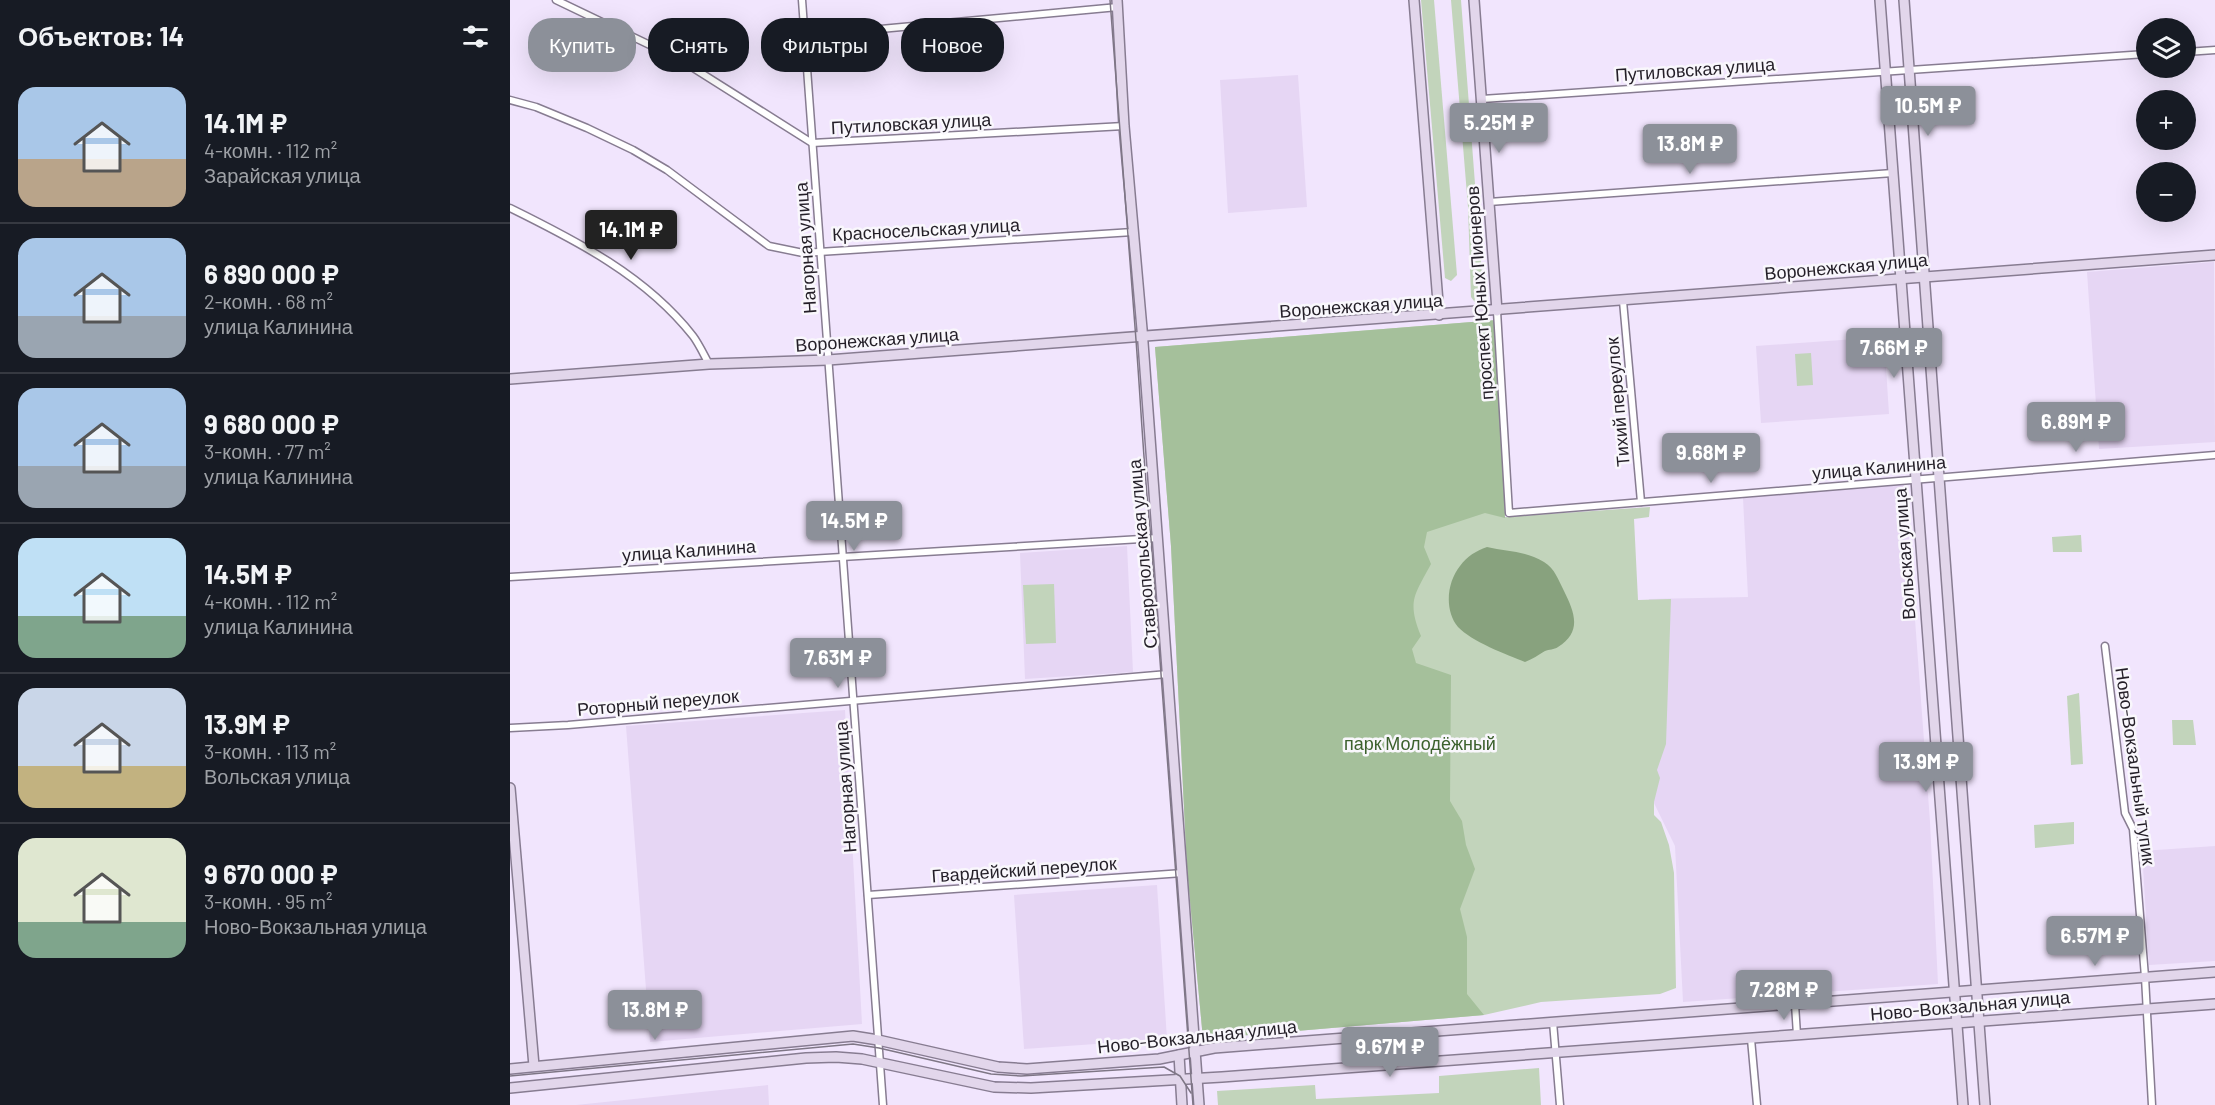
<!DOCTYPE html>
<html lang="ru">
<meta charset="utf-8">
<style>
body{margin:0;font-family:Barlow,sans-serif;background:#20242c;color:#f1f3f6;height:100vh;display:flex;flex-direction:column;font-size:22px;white-space:nowrap}
*{box-sizing:border-box;margin:0}
p{font-size:20px;color:#9ea1a6}
.icon{flex:none;width:33px;height:33px;fill:none;stroke:currentColor;stroke-width:2;stroke-linecap:round;stroke-linejoin:round}
.map{position:relative;flex:1;overflow:hidden}
.side{display:flex;flex-direction:column;background:#171b24;width:510px}
.side>*{flex:none}
.banner{position:absolute;left:18px;top:18px;width:570px;height:54px;display:flex;gap:12px}
.tools{position:absolute;left:1626px;top:18px;display:grid;gap:12px}
.tools a{display:grid;place-items:center;width:60px;height:60px;border-radius:50%;background:#171b24;box-shadow:0 6px 24px #0002;font-size:30px}
.price{position:absolute;translate:-50% -51px;padding:0 14px;border-radius:6px;background:#8c9099;color:#fff;font-size:20px;line-height:39px;filter:drop-shadow(0 2px 3px #0008)}
.price::after{content:'';position:absolute;left:50%;top:36px;width:18px;height:14px;margin-left:-9px;background:inherit;clip-path:polygon(0 0,100% 0,50% 100%)}
.price.on{background:#222;color:#fff}
ul{padding:0;list-style:none}
li{display:flex;align-items:center;gap:18px;height:150px;padding:0 18px}
li+li{border-top:2px solid #363941}
li span{display:grid;place-items:center;flex:none;width:168px;height:120px;border-radius:18px;color:#555}
li>.icon{margin-inline-start:auto}
span .icon{width:72px;height:72px;fill:#fffc;stroke-width:1}
li b{font-size:26px}
h2{display:flex;justify-content:space-between;align-items:center;height:72px;padding:0 18px;font-size:26px}
.tag{padding:0 21px;border-radius:24px;background:#171b24;box-shadow:0 6px 24px #0002;font-size:21px;line-height:54px}
.tag.on{background:#8c9099;color:#fff}
main{display:flex;flex:1;min-height:0}
.map>svg:first-child{display:block}
</style>
<main>
<section class="side">
<h2>Объектов: 14<svg class="icon" aria-label="filters" viewBox="0 0 24 24"><path d="M4 7h16M4 17h16"/><circle cx="9" cy="7" r="2"/><circle cx="15" cy="17" r="2"/></svg></h2>
<ul>
<li><span style="background:linear-gradient(#a9c7e8 60%,#b9a48a 0)"><svg class="icon" aria-label="home" viewBox="0 0 24 24"><path d="M3 11l9-7 9 7M6 9v11h12V9"/></svg></span><div><b>14.1M ₽</b><p>4-комн. · 112 m²</p><p>Зарайская улица</p></div></li>
<li><span style="background:linear-gradient(#a9c7e8 65%,#9aa5b1 0)"><svg class="icon" aria-label="home" viewBox="0 0 24 24"><path d="M3 11l9-7 9 7M6 9v11h12V9"/></svg></span><div><b>6 890 000 ₽</b><p>2-комн. · 68 m²</p><p>улица Калинина</p></div></li>
<li><span style="background:linear-gradient(#a9c7e8 65%,#9aa5b1 0)"><svg class="icon" aria-label="home" viewBox="0 0 24 24"><path d="M3 11l9-7 9 7M6 9v11h12V9"/></svg></span><div><b>9 680 000 ₽</b><p>3-комн. · 77 m²</p><p>улица Калинина</p></div></li>
<li><span style="background:linear-gradient(#bfe0f5 65%,#7fa58c 0)"><svg class="icon" aria-label="home" viewBox="0 0 24 24"><path d="M3 11l9-7 9 7M6 9v11h12V9"/></svg></span><div><b>14.5M ₽</b><p>4-комн. · 112 m²</p><p>улица Калинина</p></div></li>
<li><span style="background:linear-gradient(#c9d6e8 65%,#c2b280 0)"><svg class="icon" aria-label="home" viewBox="0 0 24 24"><path d="M3 11l9-7 9 7M6 9v11h12V9"/></svg></span><div><b>13.9M ₽</b><p>3-комн. · 113 m²</p><p>Вольская улица</p></div></li>
<li><span style="background:linear-gradient(#dfe7d0 70%,#7fa58c 0)"><svg class="icon" aria-label="home" viewBox="0 0 24 24"><path d="M3 11l9-7 9 7M6 9v11h12V9"/></svg></span><div><b>9 670 000 ₽</b><p>3-комн. · 95 m²</p><p>Ново-Вокзальная улица</p></div></li>
</ul>
</section>
<div class="map">
<svg width="1705" height="1105" viewBox="0 0 1705 1105">
<rect width="100%" height="100%" fill="#f1e5fd"/>
<g fill="#e6d6f4">
<path d="M788 75 797 207 718 213 710 80Z"/>
<path d="M1704 262 1705 442 1589 449 1577 272Z"/>
<path d="M1374 337 1379 414 1251 423 1246 346Z"/>
<path d="M1395 484 1420 822 1428 984 1173 1002 1165 846 1144 803 1139 599 1238 597 1233 498Z"/>
<path d="M617 546 623 672 515 679 510 553Z"/>
<path d="M335 710 352 1024 140 1042 116 726Z"/>
<path d="M1705 846V961L1639 965 1632 851Z"/>
<path d="M647 885 657 1039 514 1049 504 895Z"/>
<path d="M258 1085 259 1105H66Z"/>
</g>
<g fill="#c2d4bb">
<path d="M911 0H924L947 275 941 281 935 278Z"/>
<path d="M941 0H951L974 302 967 305 961 297 958 207Z"/>
<path d="M987 320 995 517 1140 507 1139 517 1124 519 1128 600 1161 599 1156 744 1147 770 1150 778 1144 802V815L1151 822 1159 845 1164 873 1166 988 1150 994 1031 1002 974 1015 693 1039 677 868 661 546 645 347Z"/>
<path d="M1301 353 1303 385 1287 386 1285 354Z"/>
<path d="M1571 535 1572 552H1543L1542 537Z"/>
<path d="M544 584 546 643 516 644 513 585Z"/>
<path d="M1569 693 1573 764 1561 765 1557 696Z"/>
<path d="M1662 720H1683L1686 745H1663Z"/>
<path d="M1564 822V844L1525 848 1524 825Z"/>
<path d="M1029 1068 1031 1105H708L707 1091 805 1085 806 1099 929 1093V1076Z"/>
</g>
<path fill="#a5c09b" d="M987 320 995 518 975 513 917 532 914 547 921 564C904 596 897 601 911 636L902 649 906 663 941 675 940 801 952 821 956 845 965 869 950 909 957 937V994L974 1015 693 1039 677 868 661 546 645 347Z"/>
<path fill="#88a27e" d="M977 547C996 552 1015 550 1034 562 1045 569 1048 579 1054 591 1065 613 1072 632 1048 647 1044 650 1039 649 1035 651 1028 655 1023 659 1015 662 997 655 961 641 948 627 934 610 937 582 950 566 957 556 966 551 977 547Z"/>
<g fill="none" stroke-linecap="round" stroke-linejoin="round">
<g stroke="#877c91" stroke-width="9">
<g id="street">
<path d="M46 0 169 59 302 143 614 126"/>
<path d="M292 0 373 1105"/>
<path d="M295 36 608 7"/>
<path d="M1676 52 1705 50"/>
<path d="M972 99 1636 54"/>
<path d="M0 100 26 107 77 128 123 150 157 170 259 246 293 253 623 232"/>
<path d="M979 202 1383 173"/>
<path d="M0 208C67 241 136 276 183 336 189 344 194 355 199 364"/>
<path d="M1113 301 1131 502"/>
<path d="M987 311 999 513 1705 455"/>
<path d="M0 577 648 538"/>
<path d="M1595 646 1615 813 1623 829 1635 977 1642 1105"/>
<path d="M0 728 58 725 658 674"/>
<path d="M358 895 673 873"/>
<path d="M1285 1004 1287 1035"/>
<path d="M1043 1022 1050 1105"/>
<path d="M1241 1039 1247 1105"/>
</g>
</g>
<g stroke="#877c91" stroke-width="12">
<g id="secondary">
<path d="M607 0 614 126 632 329 689 1105"/>
<path d="M904 0 929 315"/>
<path d="M964 0 987 311"/>
<path d="M1370 0 1453 1105"/>
<path d="M1394 0 1475 1105"/>
<path d="M0 379 199 364 318 360 1705 255"/>
<path d="M0 788 24 1066"/>
<path d="M669 1055 672 1105"/>
<path d="M0 1069 343 1036 368 1040 488 1067 517 1069 649 1059 704 1048 1705 972"/>
<path d="M0 1088 296 1058 326 1057 352 1059 484 1087 521 1088 712 1077 1705 1004"/>
</g>
</g>
<use href="#street" stroke="#fff" stroke-width="6"/>
<use href="#secondary" stroke="#e2d6eb" stroke-width="9"/>
<g stroke="#7e7685" stroke-width="1.5">
<path d="M600 0C608 113 617 226 626 340 631 406 634 473 641 539L683 1105"/>
<path d="M0 1076 343 1044 369 1048 481 1074 511 1076 654 1067 670 1076 681 1093"/>
</g>
</g>
<g text-anchor="middle" dominant-baseline="central" stroke-width="5" stroke-linejoin="round" paint-order="stroke">
<g font-size="18" fill="#241f28" stroke="#f9f7fc">
<text transform="translate(1185 69) rotate(-4)">Путиловская улица</text>
<text transform="translate(401 123) rotate(-3)">Путиловская улица</text>
<text transform="translate(416 229) rotate(-3)">Красносельская улица</text>
<text transform="translate(295 248) rotate(-94)">Нагорная улица</text>
<text transform="translate(1336 266) rotate(-5)">Воронежская улица</text>
<text transform="translate(969 293) rotate(-94)">проспект Юных Пионеров</text>
<text transform="translate(851 305) rotate(-4)">Воронежская улица</text>
<text transform="translate(367 339) rotate(-4)">Воронежская улица</text>
<text transform="translate(1107 402) rotate(-95)">Тихий переулок</text>
<text transform="translate(1369 467) rotate(-5)">улица Калинина</text>
<text transform="translate(179 550) rotate(-4)">улица Калинина</text>
<text transform="translate(632 554) rotate(-95)">Ставропольская улица</text>
<text transform="translate(1394 554) rotate(-94)">Вольская улица</text>
<text transform="translate(148 702) rotate(-5)">Роторный переулок</text>
<text transform="translate(1626 766) rotate(82)">Ново-Вокзальный тупик</text>
<text transform="translate(335 787) rotate(-94)">Нагорная улица</text>
<text transform="translate(514 869) rotate(-4)">Гвардейский переулок</text>
<text transform="translate(1460 1005) rotate(-5)">Ново-Вокзальная улица</text>
<text transform="translate(687 1036) rotate(-6)">Ново-Вокзальная улица</text>
</g>
<g font-size="18" fill="#3c612d" stroke="#f9f7fc">
<text x="910" y="743">парк Молодёжный</text>
</g>
</g>
</svg>
<div class="tools">
<a><svg class="icon" aria-label="layers" viewBox="0 0 24 24"><path d="M12 4l9 5-9 5-9-5zM3 14l9 5 9-5"/></svg></a>
<a>+</a>
<a>−</a>
</div>
<b class="price" style="left:1418px;top:137px">10.5M ₽</b>
<b class="price" style="left:989px;top:154px">5.25M ₽</b>
<b class="price" style="left:1180px;top:175px">13.8M ₽</b>
<b class="price on" style="left:121px;top:261px">14.1M ₽</b>
<b class="price" style="left:1384px;top:379px">7.66M ₽</b>
<b class="price" style="left:1566px;top:453px">6.89M ₽</b>
<b class="price" style="left:1201px;top:484px">9.68M ₽</b>
<b class="price" style="left:344px;top:552px">14.5M ₽</b>
<b class="price" style="left:328px;top:689px">7.63M ₽</b>
<b class="price" style="left:1416px;top:793px">13.9M ₽</b>
<b class="price" style="left:1585px;top:967px">6.57M ₽</b>
<b class="price" style="left:1274px;top:1021px">7.28M ₽</b>
<b class="price" style="left:145px;top:1041px">13.8M ₽</b>
<b class="price" style="left:880px;top:1078px">9.67M ₽</b>
<div class="banner">
<a class="tag on">Купить</a>
<a class="tag">Снять</a>
<a class="tag">Фильтры</a>
<a class="tag">Новое</a>
</div>
</div>
</main>
